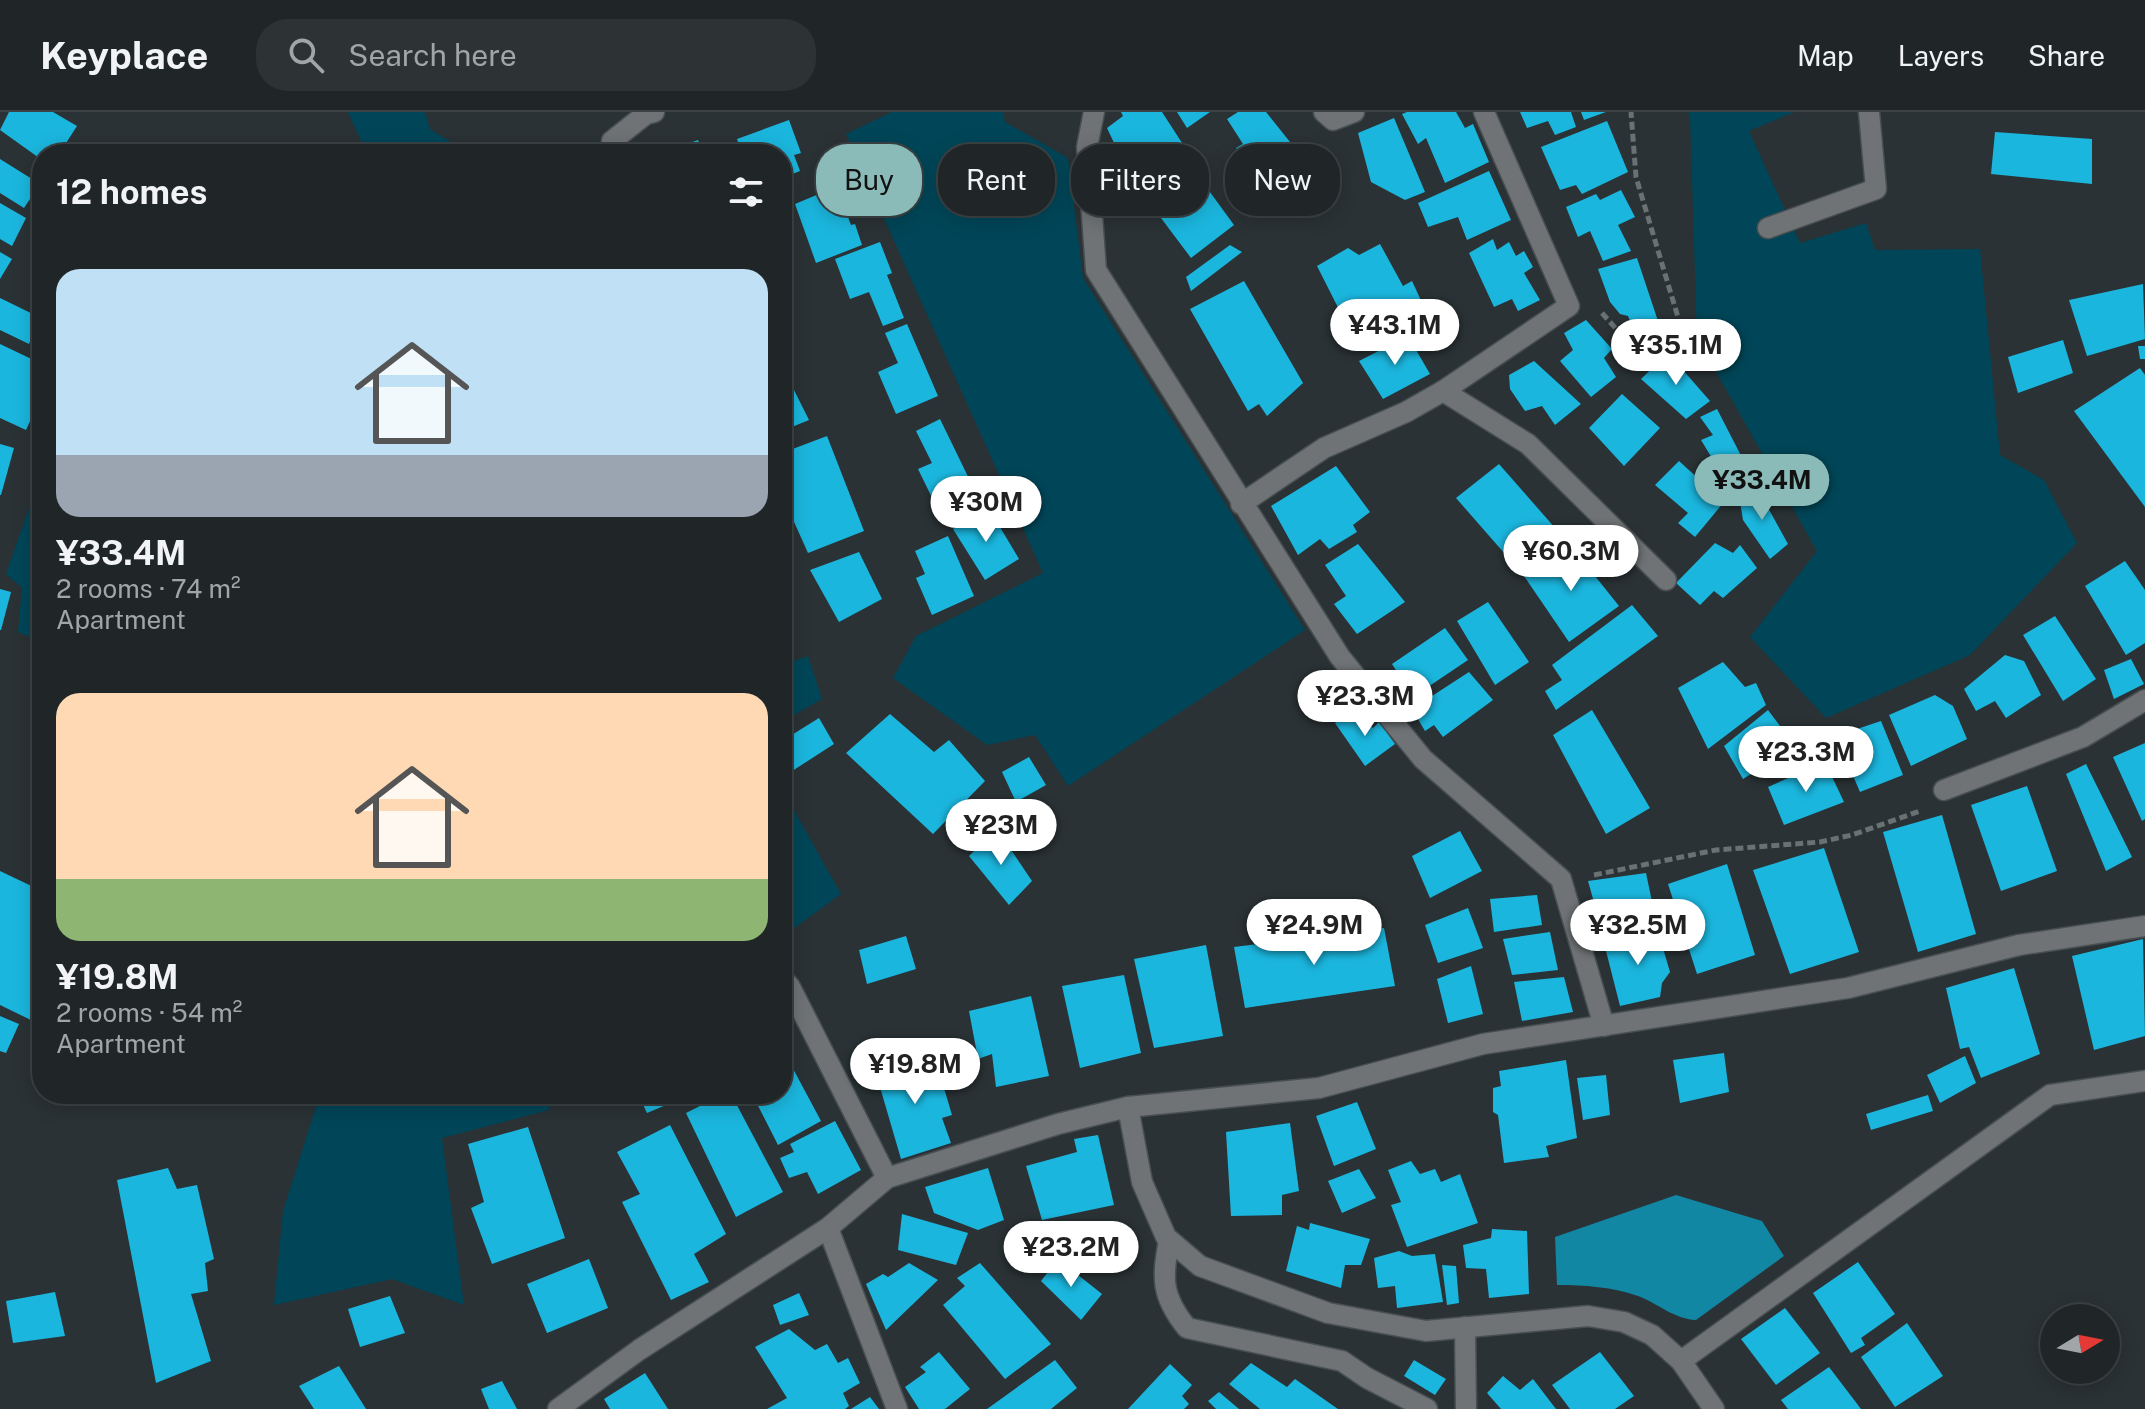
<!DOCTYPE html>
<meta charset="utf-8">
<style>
body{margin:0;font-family:"Public Sans",sans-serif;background:#2d3234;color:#f1f3f6;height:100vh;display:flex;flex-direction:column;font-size:30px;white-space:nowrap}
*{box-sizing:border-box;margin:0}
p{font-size:26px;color:#a2a5a8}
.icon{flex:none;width:44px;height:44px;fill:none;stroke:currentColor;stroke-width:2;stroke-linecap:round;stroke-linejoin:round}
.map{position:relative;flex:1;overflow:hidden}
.side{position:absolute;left:32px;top:32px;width:760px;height:960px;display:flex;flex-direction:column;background:#202628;border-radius:32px;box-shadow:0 4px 20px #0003,0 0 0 2px #3d4345}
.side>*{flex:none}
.top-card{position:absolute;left:816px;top:32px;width:760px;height:72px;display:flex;gap:16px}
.needle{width:52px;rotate:80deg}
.fabs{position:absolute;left:2040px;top:1192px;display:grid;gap:16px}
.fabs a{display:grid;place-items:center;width:80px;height:80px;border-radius:50%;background:#202628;box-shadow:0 4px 20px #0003,0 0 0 2px #3d4345;font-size:40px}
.price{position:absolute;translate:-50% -68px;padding:0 18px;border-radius:28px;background:#fff;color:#222;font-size:26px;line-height:52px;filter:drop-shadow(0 2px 4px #0008)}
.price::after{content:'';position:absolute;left:50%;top:48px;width:24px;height:18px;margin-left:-12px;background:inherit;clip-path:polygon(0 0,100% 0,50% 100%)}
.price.on{background:#8bbbb9;color:#111}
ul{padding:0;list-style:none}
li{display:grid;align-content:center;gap:16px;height:424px;padding:0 24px}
li span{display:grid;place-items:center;height:248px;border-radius:24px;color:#555}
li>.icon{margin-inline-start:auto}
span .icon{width:144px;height:144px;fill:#fffc;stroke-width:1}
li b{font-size:34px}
h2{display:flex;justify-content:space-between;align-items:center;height:96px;padding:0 24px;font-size:34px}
.pill{padding:0 28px;border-radius:32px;background:#202628;box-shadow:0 4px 20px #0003,0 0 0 2px #3d4345;font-size:28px;line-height:72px}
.pill.on{background:#8bbbb9;color:#111}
header{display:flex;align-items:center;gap:48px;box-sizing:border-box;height:112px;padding:0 40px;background:#202628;border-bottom:2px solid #3d4345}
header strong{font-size:38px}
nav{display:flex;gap:44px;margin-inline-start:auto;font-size:28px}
.search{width:560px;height:72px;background:#2d3234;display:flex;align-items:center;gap:20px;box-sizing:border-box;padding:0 28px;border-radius:32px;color:#a2a5a8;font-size:30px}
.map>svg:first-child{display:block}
</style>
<header>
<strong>Keyplace</strong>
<div class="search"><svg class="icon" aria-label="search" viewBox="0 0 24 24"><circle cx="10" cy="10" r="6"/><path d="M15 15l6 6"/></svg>Search here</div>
<nav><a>Map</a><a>Layers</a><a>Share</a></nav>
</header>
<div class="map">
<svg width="2145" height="1297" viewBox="0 0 2145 1297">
<rect width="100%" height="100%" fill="#2a3235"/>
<g fill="#004658">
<path d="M348 0H425L430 17 470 42H367Z"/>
<path d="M892 0H1003L1005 10 1068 46 1083 166 1305 518 1068 674 1035 623 987 633 893 566 916 524 1043 461 846 22Z"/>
<path d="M1688 0H1794L1749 19 1800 131 1866 111 1875 138 1980 137 2000 343 2044 368 2077 431 1970 543 1826 606 1750 525 1817 439 1697 226 1690 4Z"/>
<path d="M42 359V530L18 520 22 476 6 462Z"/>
<path d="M808 544 822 587 782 610V553Z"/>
<path d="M782 677 841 782 782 825Z"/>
<path d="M320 982H552L549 998 442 1026 464 1193 392 1167 274 1193 283 1099Z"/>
</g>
<path fill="#1187a4" d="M1676 1083 1762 1109 1784 1144 1696 1208C1674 1207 1659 1192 1638 1184 1613 1175 1584 1173 1557 1173L1555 1125Z"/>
<g fill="#1bb6de">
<path d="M9 0H53L77 14 59 42H42V48L0 18Z"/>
<path d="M1121 0H1162L1197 54 1151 87 1124 52 1107 16 1123 4Z"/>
<path d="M1177 0H1210L1187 16Z"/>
<path d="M1238 0H1266L1314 60 1269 85 1236 36 1243 32 1227 7Z"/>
<path d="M1407 0H1456L1465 16 1473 12 1489 50 1445 71 1426 26 1418 32 1402 2Z"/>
<path d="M1520 0H1571L1576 15 1555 23 1548 9 1527 16Z"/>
<path d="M1581 0H1606L1584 8Z"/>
<path d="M1394 6 1425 80 1405 88 1371 70 1358 21Z"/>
<path d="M789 8 801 41 794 43 800 59 782 66V42H742L737 27Z"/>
<path d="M1607 9 1628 60 1582 82 1576 73 1560 78 1541 35Z"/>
<path d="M1995 20 2092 27V72L1991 62Z"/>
<path d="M698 28 703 42H660Z"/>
<path d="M0 47 40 72 24 96 0 81Z"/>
<path d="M1489 59 1511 108 1467 128 1458 105 1428 115 1418 91Z"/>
<path d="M1199 65 1234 113 1191 146 1155 98Z"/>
<path d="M1621 78 1635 105 1618 113 1631 139 1603 149 1590 119 1578 125 1566 95 1596 82 1600 88Z"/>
<path d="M819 82 823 92 835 87 840 103 846 100 851 113 855 112 862 133 816 151 795 92Z"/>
<path d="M0 91 26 106 12 134 0 127Z"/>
<path d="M1493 127 1497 138 1509 130 1516 144 1524 139 1533 155 1524 161 1540 188 1518 199 1512 187 1494 195 1469 141Z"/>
<path d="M880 130 892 161 887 163 904 206 883 214 869 180 850 187 835 147Z"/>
<path d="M1380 132 1403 174 1412 169 1431 210 1418 218 1414 212 1359 237 1317 154 1348 136 1359 143Z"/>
<path d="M1230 133 1242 140 1191 179 1186 165Z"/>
<path d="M0 140 12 147 0 167Z"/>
<path d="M1637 146 1662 221 1638 230 1628 204 1620 202 1610 190 1598 157Z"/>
<path d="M1244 169 1303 271 1267 304 1259 292 1248 299 1190 197Z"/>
<path d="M2143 172 2145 227 2087 244 2069 188Z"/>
<path d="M0 186 39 205 29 232 0 218Z"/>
<path d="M1586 208 1612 237 1604 246 1616 265 1591 285 1560 249 1573 238 1564 221Z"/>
<path d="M907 212 938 284 896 302 878 260 898 251 885 221Z"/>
<path d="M1408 224 1430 262 1383 287 1359 249Z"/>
<path d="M2063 228 2073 261 2018 281 2008 245Z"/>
<path d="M0 232 42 252V283L26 318 0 306Z"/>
<path d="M2138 234H2145V247H2140Z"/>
<path d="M1668 241 1710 289 1686 307 1641 267Z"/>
<path d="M1534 249 1581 292 1555 313 1542 294 1525 299 1510 277 1509 263Z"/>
<path d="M782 254 809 308 782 319Z"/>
<path d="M2140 256 2145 263V395L2074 299Z"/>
<path d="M1622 282 1660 316 1624 354 1589 316Z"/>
<path d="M1717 297 1751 363 1735 372 1718 356 1701 328 1713 323 1700 305Z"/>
<path d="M940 307 977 383 940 402 918 357 932 351 916 319Z"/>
<path d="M827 324 864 419 808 441 782 383V341Z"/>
<path d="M0 332 14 336 1 383H0Z"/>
<path d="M1679 349 1724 390 1695 425 1678 411 1688 401 1655 373Z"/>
<path d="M1499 352 1556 417 1512 450 1456 386Z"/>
<path d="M1336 354 1370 400 1353 413 1357 420 1329 437 1320 427 1298 443 1271 394Z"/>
<path d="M1756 374 1788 432 1770 447 1743 408 1739 384Z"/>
<path d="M988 395 1019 447 985 468 953 417Z"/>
<path d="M948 424 974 484 932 503 916 466 925 462 915 439Z"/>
<path d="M1715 431 1733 441 1740 433 1757 456 1723 486 1714 479 1700 493 1676 471Z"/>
<path d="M1358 432 1405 490 1357 522 1334 492 1346 484 1325 453Z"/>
<path d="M1571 434 1619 494 1569 530 1524 464Z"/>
<path d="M859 440 882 487 839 510 810 458Z"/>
<path d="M2125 449 2145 478V531L2126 543 2085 474Z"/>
<path d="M0 477 11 480 1 518H0Z"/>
<path d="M1488 490 1529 550 1495 573 1457 509Z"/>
<path d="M1632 493 1658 524 1556 598 1545 579 1562 568 1552 553Z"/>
<path d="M2055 504 2096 567 2063 589 2023 523Z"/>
<path d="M1445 516 1468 548 1413 585 1392 552Z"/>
<path d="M2005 543 2024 549 2041 583 2006 606 1995 589 1976 599 1964 577Z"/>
<path d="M2131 547 2144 572 2114 587 2104 558Z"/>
<path d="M1723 550 1745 575 1756 571 1766 593 1708 637 1678 576Z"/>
<path d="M1469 560 1493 588 1443 625 1434 613 1425 619 1412 597Z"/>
<path d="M1935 583 1953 594 1967 627 1911 654 1889 603Z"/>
<path d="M1592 598 1650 696 1606 722 1553 623Z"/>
<path d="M1768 598 1795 634 1743 667 1724 634Z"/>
<path d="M1353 600 1373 616 1379 610 1395 632 1365 654 1335 611Z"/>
<path d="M890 602 934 640 949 628 985 669 933 722 846 641Z"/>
<path d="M819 606 834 632 786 663 782 656V629Z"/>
<path d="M1881 609 1903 663 1860 680 1836 624Z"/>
<path d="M2145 631V707L2142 709 2113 645Z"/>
<path d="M1029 645 1046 673 1016 690 1002 660Z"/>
<path d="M1825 650 1844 690 1784 713 1768 675Z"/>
<path d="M2086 652 2132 745 2106 759 2066 662Z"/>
<path d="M2027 674 2057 759 2001 779 1971 693Z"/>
<path d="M1942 703 1976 822 1918 840 1883 720Z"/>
<path d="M997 717 1032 769 1009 793 969 744Z"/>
<path d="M1460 719 1482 759 1430 786 1412 744Z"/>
<path d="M1824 736 1859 840 1790 862 1753 758Z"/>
<path d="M1727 752 1755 843 1697 862 1668 772Z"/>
<path d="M0 759 42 779V896L35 910 0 893Z"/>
<path d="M1646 761 1655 804 1601 815 1588 769Z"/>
<path d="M1537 783 1542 813 1494 820 1490 787Z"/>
<path d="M1468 796 1483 836 1438 851 1425 813Z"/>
<path d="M1384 816 1395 874 1245 896 1234 835Z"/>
<path d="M1657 816 1670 860 1662 871 1660 885 1620 894 1604 831Z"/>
<path d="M1550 820 1558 858 1512 863 1503 827Z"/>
<path d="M906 824 916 857 867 872 859 838Z"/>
<path d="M2143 827 2145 924 2094 938 2072 844Z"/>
<path d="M1206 833 1223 924 1154 936 1134 847Z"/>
<path d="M1471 854 1483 902 1448 911 1437 867Z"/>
<path d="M2014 856 2040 942 1981 966 1969 935 1960 937 1946 876Z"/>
<path d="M1124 863 1141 941 1080 956 1062 874Z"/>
<path d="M1564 865 1573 900 1522 909 1514 870Z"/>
<path d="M1031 884 1049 964 996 975 992 942 978 947 969 899Z"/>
<path d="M0 904 19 912 6 941 0 939Z"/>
<path d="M1724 941 1729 980 1680 991 1673 948Z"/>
<path d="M924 943 934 970 941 966 952 1003 942 1006 951 1031 901 1047 875 958Z"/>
<path d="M1965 944 1976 971 1940 991 1927 963Z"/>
<path d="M1566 948 1577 1026 1546 1034 1549 1045 1504 1051 1498 1003 1493 1000V976L1501 974 1499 959Z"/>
<path d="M790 951 821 1009 778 1033 752 982H782V955Z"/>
<path d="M1606 963 1610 1003 1583 1008 1577 966Z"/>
<path d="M638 982H675L678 988 647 1001Z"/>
<path d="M724 982H731L783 1080 736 1105 686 1001Z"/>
<path d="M1928 983 1933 999 1871 1018 1866 1002Z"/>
<path d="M1357 990 1376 1037 1334 1054 1316 1004Z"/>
<path d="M835 1009 861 1058 818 1082 807 1060 789 1066 780 1046 794 1040 790 1032Z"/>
<path d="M1290 1011 1299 1079 1282 1083V1103L1231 1104 1226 1020Z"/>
<path d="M670 1013 726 1122 694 1142 709 1170 671 1188 622 1090 640 1082 617 1040Z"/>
<path d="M528 1015 565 1126 492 1152 471 1096 484 1090 468 1032Z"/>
<path d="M1098 1023 1114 1093 1042 1108 1026 1054 1077 1040 1074 1027Z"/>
<path d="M1411 1049 1420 1062 1435 1057 1441 1070 1460 1062 1478 1111 1407 1135 1391 1093 1401 1090 1388 1058Z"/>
<path d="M168 1056 177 1077 197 1073 214 1147 205 1151 208 1179 191 1182 211 1249 156 1271 117 1068Z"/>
<path d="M988 1056 1004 1108 978 1118 934 1101 925 1075Z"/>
<path d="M1359 1057 1376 1086 1342 1101 1328 1069Z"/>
<path d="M902 1102 968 1121 956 1153 898 1138Z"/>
<path d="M1310 1111 1370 1127 1361 1153H1345L1341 1176 1286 1159 1297 1114 1309 1118Z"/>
<path d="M1492 1117 1527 1119 1529 1182 1489 1186 1486 1157 1466 1156 1463 1133 1491 1126Z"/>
<path d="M1399 1139 1412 1144 1435 1142 1443 1190 1397 1196 1395 1174 1378 1176 1374 1146Z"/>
<path d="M589 1147 608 1196 547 1221 527 1172Z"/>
<path d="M1058 1147 1102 1182 1081 1208 1041 1169Z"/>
<path d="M1858 1150 1895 1202 1861 1226 1865 1233 1851 1241 1813 1181Z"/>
<path d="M909 1151 938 1168 886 1218 866 1172 883 1162 888 1165Z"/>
<path d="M980 1151 1051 1232 1005 1267 943 1193 965 1174 957 1166Z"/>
<path d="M1442 1153 1456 1154 1459 1191 1447 1193Z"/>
<path d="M55 1180 65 1224 13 1231 6 1189Z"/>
<path d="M799 1181 809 1203 780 1213 773 1193Z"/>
<path d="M390 1184 405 1221 360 1235 348 1197Z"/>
<path d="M1785 1196 1820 1241 1776 1273 1741 1227Z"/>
<path d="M1907 1211 1943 1264 1895 1295 1861 1245Z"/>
<path d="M789 1217 815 1238 827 1232 838 1251 848 1246 860 1271 843 1281 849 1294 845 1297H767L787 1286 755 1235Z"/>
<path d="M939 1240 970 1277 945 1297H919L905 1275 926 1260 920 1255Z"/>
<path d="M1600 1240 1634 1284 1615 1297H1570L1552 1273Z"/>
<path d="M1055 1248 1077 1276 1051 1297H987Z"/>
<path d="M1414 1248 1446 1267 1435 1283 1404 1264Z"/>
<path d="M1251 1251 1287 1275 1295 1267 1338 1297H1260L1229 1272Z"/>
<path d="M1170 1252 1192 1273 1182 1284 1189 1292 1184 1297H1128Z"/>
<path d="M339 1254 366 1297H314L299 1274Z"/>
<path d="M1829 1255 1861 1297H1788L1781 1288Z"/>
<path d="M645 1261 668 1297H610L604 1287Z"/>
<path d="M1503 1264 1520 1278 1533 1267 1556 1297H1501L1487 1281Z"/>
<path d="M502 1269 517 1297H489L481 1277Z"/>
<path d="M1219 1280 1239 1297H1216L1208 1289Z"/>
<path d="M870 1285 879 1297H851Z"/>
</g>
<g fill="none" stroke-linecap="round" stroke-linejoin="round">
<g stroke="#484f52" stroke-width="23">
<g id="minor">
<path d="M1094 0 1087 35 1096 158 1340 545 1423 647 1561 767 1604 914"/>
<path d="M1324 0 1333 8 1354 0"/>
<path d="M612 42V29L646 2 654 0"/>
<path d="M1768 116 1876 77 1869 0"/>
<path d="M1443 279 1528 332 1666 468"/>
<path d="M1241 392 1324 336 1406 300 1443 279 1569 194 1484 0"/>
<path d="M1944 678 2083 625 2145 588"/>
<path d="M782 866 790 875 887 1066"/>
<path d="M1128 995 1142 1070 1166 1125 1200 1154 1328 1201 1426 1219 1588 1204 1624 1210 1652 1223 1681 1249 1714 1297"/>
<path d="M828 1116 897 1297"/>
<path d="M1169 1128C1162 1166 1161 1184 1187 1216L1342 1249 1367 1266 1427 1297"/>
<path d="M1465 1215 1466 1297"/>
<path d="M1681 1249 2050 983 2145 969"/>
<path d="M558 1297 639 1238 828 1116 887 1066 1058 1012 1128 995 1319 976 1483 932 1848 876 2019 833 2145 814"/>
</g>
</g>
<g stroke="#697173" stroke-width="5" stroke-dasharray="8 4" stroke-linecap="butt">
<path d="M1602 201 1642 246 1680 212 1636 65 1631 0"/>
<path d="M1594 763 1716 738 1820 730 1852 723 1920 699"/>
</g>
<use href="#minor" stroke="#6f7375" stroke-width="20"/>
</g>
</svg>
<div class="fabs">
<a><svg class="needle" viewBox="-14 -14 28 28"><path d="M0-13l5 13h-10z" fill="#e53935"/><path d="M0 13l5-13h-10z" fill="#a2a5a8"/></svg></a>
</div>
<b class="price" style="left:1395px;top:255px">¥43.1M</b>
<b class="price" style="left:1676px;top:275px">¥35.1M</b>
<b class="price on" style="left:1762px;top:410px">¥33.4M</b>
<b class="price" style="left:986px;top:432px">¥30M</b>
<b class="price" style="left:1571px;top:481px">¥60.3M</b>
<b class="price" style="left:1365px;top:626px">¥23.3M</b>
<b class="price" style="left:1806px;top:682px">¥23.3M</b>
<b class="price" style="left:1001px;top:755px">¥23M</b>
<b class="price" style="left:1314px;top:855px">¥24.9M</b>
<b class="price" style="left:1638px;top:855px">¥32.5M</b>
<b class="price" style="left:915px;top:994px">¥19.8M</b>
<b class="price" style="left:1071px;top:1177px">¥23.2M</b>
<div class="top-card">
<a class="pill on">Buy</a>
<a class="pill">Rent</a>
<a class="pill">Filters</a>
<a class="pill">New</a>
</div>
<section class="side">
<h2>12 homes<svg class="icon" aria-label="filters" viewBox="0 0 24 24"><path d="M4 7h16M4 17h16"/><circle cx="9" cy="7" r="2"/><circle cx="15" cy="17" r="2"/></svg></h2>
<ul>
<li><span style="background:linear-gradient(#bfe0f5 75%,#9aa5b1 0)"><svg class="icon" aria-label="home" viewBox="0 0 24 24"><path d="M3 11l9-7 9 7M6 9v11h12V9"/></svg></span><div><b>¥33.4M</b><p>2 rooms · 74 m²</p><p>Apartment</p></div></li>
<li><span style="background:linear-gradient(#ffd9b3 75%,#8fb573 0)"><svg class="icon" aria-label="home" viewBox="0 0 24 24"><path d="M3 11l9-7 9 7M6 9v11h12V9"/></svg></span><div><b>¥19.8M</b><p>2 rooms · 54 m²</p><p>Apartment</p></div></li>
</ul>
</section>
</div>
